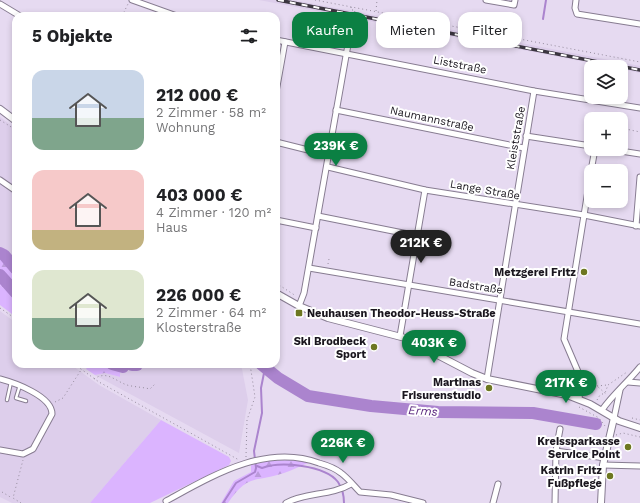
<!DOCTYPE html>
<html lang="de">
<meta charset="utf-8">
<style>
body{margin:0;font-family:"Work Sans",sans-serif;background:#f2f2f2;color:#202124;height:100vh;display:flex;flex-direction:column;font-size:15px;white-space:nowrap}
*{box-sizing:border-box;margin:0}
p{font-size:13px;color:#757577}
.icon{flex:none;width:22px;height:22px;fill:none;stroke:currentColor;stroke-width:2;stroke-linecap:round;stroke-linejoin:round}
.map{position:relative;flex:1;overflow:hidden}
.panel{position:absolute;left:12px;top:12px;width:268px;height:356px;display:flex;flex-direction:column;background:#fff;border-radius:12px;box-shadow:0 2px 6px #0003}
.panel>*{flex:none}
.hud{position:absolute;left:292px;top:12px;width:288px;height:36px;display:flex;gap:8px}
.tools{position:absolute;left:584px;top:60px;display:grid;gap:8px}
.tools a{display:grid;place-items:center;width:44px;height:44px;border-radius:8px;background:#fff;box-shadow:0 2px 6px #0003;font-size:20px}
.price{position:absolute;translate:-50% -34px;padding:0 9px;border-radius:14px;background:#0b8043;color:#fff;font-size:13px;line-height:26px;filter:drop-shadow(0 1px 2px #0008)}
.price::after{content:'';position:absolute;left:50%;top:24px;width:12px;height:9px;margin-left:-6px;background:inherit;clip-path:polygon(0 0,100% 0,50% 100%)}
.price.on{background:#222;color:#fff}
ul{padding:0;list-style:none}
li{display:flex;align-items:center;gap:12px;height:100px;padding:0 20px}
li span{display:grid;place-items:center;flex:none;width:112px;height:80px;border-radius:12px;color:#555}
li>.icon{margin-inline-start:auto}
span .icon{width:48px;height:48px;fill:#fffc;stroke-width:1}
li b{font-size:17px}
h2{display:flex;justify-content:space-between;align-items:center;height:48px;padding:0 20px;font-size:17px}
.chip{padding:0 14px;border-radius:12px;background:#fff;box-shadow:0 2px 6px #0003;font-size:14px;line-height:36px}
.chip.on{background:#0b8043;color:#fff}
.map>svg:first-child{display:block}
</style>
<div class="map">
<svg width="640" height="503" viewBox="0 0 640 503">
<defs>
<pattern id="forest-firs" width="22" height="20" patternUnits="userSpaceOnUse"><rect width="22" height="20" fill="#dbb4ff"/><path d="M5 1l3.5 6h-7zM16 11l3.5 6h-7z" fill="#bb9ada"/></pattern>
</defs>
<rect width="100%" height="100%" fill="#e6daf1"/>
<g fill="#ddceeb">
<path d="M259 0H293L458 31 640 66V73L621 69V67H612Z"/>
<path d="M0 117 16 129V262L0 247Z"/>
<path d="M0 311 16 323V364H70L99 385 161 420 90 503H12L0 497Z"/>
<path d="M120 364H241L248 400 239 453 95 375 105 373 120 377Z"/>
</g>
<g fill="#dbb4ff">
<path d="M0 285 16 299V317L0 305Z"/>
<path d="M161 420 229 457 231 461 229 465 150 503H90Z"/>
</g>
<g fill="url(#forest-firs)">
<path d="M0 247 16 262V299L0 285Z"/>
<path d="M90 364H120V377L105 373 95 375 86 369Z"/>
<path d="M289 460 311 462C302 465 293 470 284 473 254 483 249 473 228 503H221L234 481 251 472V465L268 461Z"/>
</g>
<g fill="none" stroke-linecap="round" stroke-linejoin="round">
<g stroke="#ab84ce" stroke-width="2">
<path d="M543 19 546 0"/>
<path d="M257 466 262 468C280 461 325 465 338 482 342 488 344 496 344 503"/>
<path d="M223 503 236 483 255 472 256 468 254 451 262 413 261 388 265 368"/>
</g>
<g stroke="#ab84ce" stroke-width="12">
<path d="M0 253 4 255 16 269"/>
<path d="M0 275 16 293"/>
<path d="M112 364 123 367"/>
<path d="M261 364 278 378 308 396 371 406 438 412 533 413 596 424"/>
<path d="M132 365H137"/>
</g>
<g stroke="#877c91" stroke-width="4.5">
<g id="service">
<path d="M20 385 16 398 26 401"/>
<path d="M7 400 11 382"/>
</g>
</g>
<g stroke="#877c91" stroke-width="7">
<g id="minor">
<path d="M132 0 177 16"/>
<path d="M486 0 514 5 515 0"/>
<path d="M576 0 575 8 577 14 640 24"/>
<path d="M0 4 20 16"/>
<path d="M276 40 534 91 640 108"/>
<path d="M276 92 285 42"/>
<path d="M336 110 524 148"/>
<path d="M526 136 591 146"/>
<path d="M276 142 328 155"/>
<path d="M608 149 640 154"/>
<path d="M328 167 425 190 584 215 640 226"/>
<path d="M591 171 595 149"/>
<path d="M0 180 16 191"/>
<path d="M318 216 418 236"/>
<path d="M276 220 316 228"/>
<path d="M636 226 640 177"/>
<path d="M309 268 640 324"/>
<path d="M299 306 304 293 352 22"/>
<path d="M400 336 425 190"/>
<path d="M0 379C15 383 52 396 52 414L33 449 23 454 0 450"/>
<path d="M487 379 534 91"/>
<path d="M628 382 640 383"/>
<path d="M579 399 580 386 579 374 564 339 591 172"/>
<path d="M602 410C613 394 628 382 640 367"/>
<path d="M614 418 620 390"/>
<path d="M556 451 605 458"/>
<path d="M603 465 640 466"/>
<path d="M166 501C212 476 266 443 319 463 326 465 335 468 341 473 348 478 354 486 360 492L391 495 423 503"/>
<path d="M286 503C306 492 331 496 351 484"/>
<path d="M493 503 498 484"/>
<path d="M555 503 556 451 560 429"/>
</g>
</g>
<g stroke="#877c91" stroke-width="8">
<g id="tertiary">
<path d="M0 109 16 121"/>
<path d="M276 293 299 306 328 318 405 338 472 373 487 379 567 395 590 404 619 421 640 428"/>
<path d="M601 503 603 465 614 418"/>
</g>
</g>
<g stroke="#958c9d" stroke-width="1" stroke-dasharray="1 3" stroke-linecap="butt">
<path d="M315 0 640 62"/>
<path d="M351 7V10H355L354 16"/>
<path d="M376 11 377 0"/>
<path d="M122 16 128 4"/>
<path d="M510 36 513 12"/>
<path d="M0 120 16 130"/>
<path d="M621 128 640 132"/>
<path d="M328 264 329 259"/>
<path d="M276 283 296 296"/>
<path d="M0 308 16 319"/>
<path d="M352 346 353 342"/>
<path d="M74 364 99 382 239 460"/>
<path d="M94 379C107 370 115 381 127 385 134 387 142 387 150 389L156 383"/>
<path d="M551 384 573 386"/>
<path d="M587 386H597L606 394"/>
<path d="M597 386 607 385"/>
<path d="M597 400 600 395 605 393 608 385 627 372"/>
<path d="M55 402 63 398 81 370"/>
<path d="M579 407 599 418 605 426"/>
<path d="M632 418 640 420"/>
<path d="M616 435 623 433 640 437"/>
<path d="M246 457 247 420 255 397 250 364"/>
<path d="M2 492 12 498"/>
<path d="M21 503 13 498 23 460"/>
</g>
<use href="#service" stroke="#fff" stroke-width="2.5"/>
<use href="#minor" stroke="#fff" stroke-width="5"/>
<use href="#tertiary" stroke="#fff" stroke-width="6"/>
<g stroke="#3b3640" stroke-width="3.5">
<path id="rail" d="M278 0 640 70"/>
</g>
<use href="#rail" stroke="#fff" stroke-width="2" stroke-dasharray="6" stroke-linecap="butt"/>
</g>
<g fill="#6d7721" stroke="#fff" stroke-width="1.5">
<circle cx="584" cy="272" r="4"/>
<rect x="295" y="309" width="8" height="8" rx="2"/>
<circle cx="374" cy="347" r="4"/>
<circle cx="489" cy="388" r="4"/>
<circle cx="628" cy="447" r="4"/>
<circle cx="610" cy="476" r="4"/>
</g>
<g text-anchor="middle" dominant-baseline="central" stroke-width="4" stroke-linejoin="round" paint-order="stroke">
<g font-size="11" fill="#1a161e" stroke="#fff">
<text transform="translate(460 65) rotate(11)">Liststraße</text>
<text transform="translate(432 119) rotate(12)">Naumannstraße</text>
<text transform="translate(516 138) rotate(-80)">Kleiststraße</text>
<text transform="translate(485 190) rotate(10)">Lange Straße</text>
<text transform="translate(476 286) rotate(9)">Badstraße</text>
</g>
<g font-size="11" font-weight="bold" fill="#1a161e" stroke="#fff" text-anchor="end">
<text x="576" y="272">Metzgerei Fritz</text>
<text x="307" y="313" text-anchor="start">Neuhausen Theodor-Heuss-Straße</text>
<text x="366" y="341">Ski Brodbeck<tspan x="366" dy="13">Sport</tspan></text>
<text x="481" y="382">Martinas<tspan x="481" dy="13">Frisurenstudio</tspan></text>
<text x="620" y="441">Kreissparkasse<tspan x="620" dy="13">Service Point</tspan></text>
<text x="602" y="470">Katrin Fritz<tspan x="602" dy="13">Fußpflege</tspan></text>
</g>
<g font-size="12" font-style="italic" fill="#5b287f" stroke="#fff">
<text transform="translate(423 411) rotate(4)">Erms</text>
</g>
</g>
</svg>
<div class="tools">
<a><svg class="icon" aria-label="layers" viewBox="0 0 24 24"><path d="M12 4l9 5-9 5-9-5zM3 14l9 5 9-5"/></svg></a>
<a>+</a>
<a>−</a>
</div>
<b class="price" style="left:336px;top:167px">239K €</b>
<b class="price on" style="left:421px;top:264px">212K €</b>
<b class="price" style="left:434px;top:364px">403K €</b>
<b class="price" style="left:566px;top:404px">217K €</b>
<b class="price" style="left:343px;top:464px">226K €</b>
<div class="hud">
<a class="chip on">Kaufen</a>
<a class="chip">Mieten</a>
<a class="chip">Filter</a>
</div>
<section class="panel">
<h2>5 Objekte<svg class="icon" aria-label="filters" viewBox="0 0 24 24"><path d="M4 7h16M4 17h16"/><circle cx="9" cy="7" r="2"/><circle cx="15" cy="17" r="2"/></svg></h2>
<ul>
<li><span style="background:linear-gradient(#c9d6e8 60%,#7fa58c 0)"><svg class="icon" aria-label="home" viewBox="0 0 24 24"><path d="M3 11l9-7 9 7M6 9v11h12V9"/></svg></span><div><b>212 000 €</b><p>2 Zimmer · 58 m²</p><p>Wohnung</p></div></li>
<li><span style="background:linear-gradient(#f6c9c9 75%,#c2b280 0)"><svg class="icon" aria-label="home" viewBox="0 0 24 24"><path d="M3 11l9-7 9 7M6 9v11h12V9"/></svg></span><div><b>403 000 €</b><p>4 Zimmer · 120 m²</p><p>Haus</p></div></li>
<li><span style="background:linear-gradient(#dfe7d0 60%,#7fa58c 0)"><svg class="icon" aria-label="home" viewBox="0 0 24 24"><path d="M3 11l9-7 9 7M6 9v11h12V9"/></svg></span><div><b>226 000 €</b><p>2 Zimmer · 64 m²</p><p>Klosterstraße</p></div></li>
</ul>
</section>
</div>
